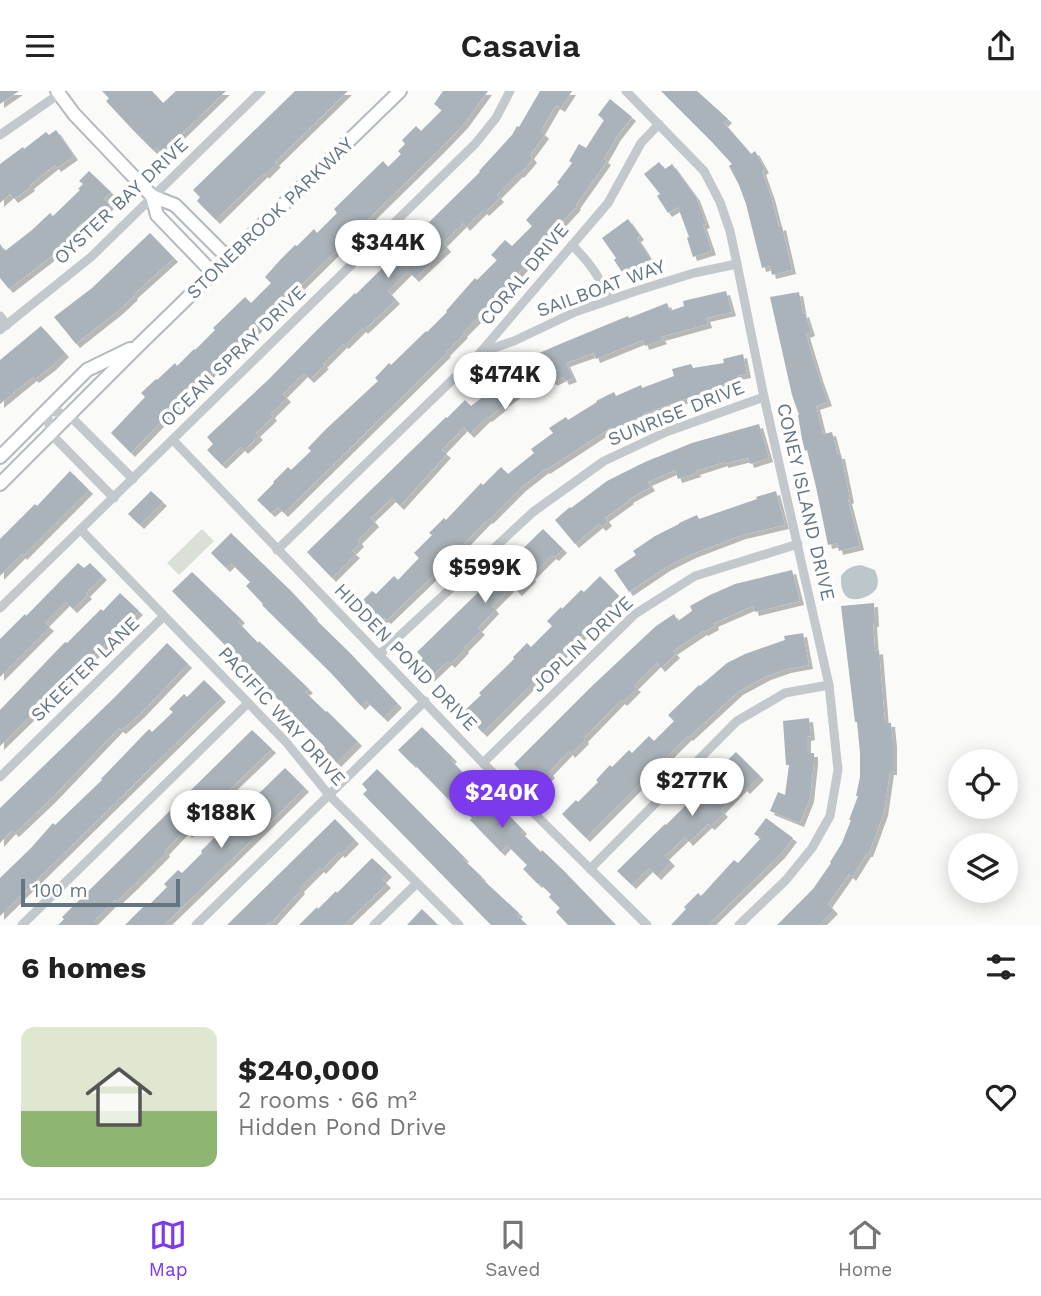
<!DOCTYPE html>
<meta charset="utf-8">
<style>
body{margin:0;font-family:"Work Sans",sans-serif;background:#f2f2f2;color:#222;height:100vh;display:flex;flex-direction:column;font-size:26px;white-space:nowrap}
*{box-sizing:border-box;margin:0}
p{font-size:23px;color:#767676}
.icon{flex:none;width:38px;height:38px;fill:none;stroke:currentColor;stroke-width:2;stroke-linecap:round;stroke-linejoin:round}
.map{position:relative;height:834px;overflow:hidden}
.sheet{display:flex;flex-direction:column;background:#fff;flex:1}
.sheet>*{flex:none}
.fabs{position:absolute;left:948px;top:658px;display:grid;gap:14px}
.fabs a{display:grid;place-items:center;width:70px;height:70px;border-radius:50%;background:#fff;box-shadow:0 4px 18px #0003;font-size:35px}
.scale{position:absolute;left:21px;bottom:18px;width:159px;box-sizing:border-box;padding-left:7px;border:4px solid #657683;border-top:0;font-size:19px;line-height:24px;white-space:nowrap;color:#657683;-webkit-text-stroke:5px #fff;paint-order:stroke}
.price{position:absolute;translate:-50% -60px;padding:0 16px;border-radius:24px;background:#fff;color:#222;font-size:23px;line-height:46px;filter:drop-shadow(0 2px 4px #0008)}
.price::after{content:'';position:absolute;left:50%;top:42px;width:21px;height:16px;margin-left:-10px;background:inherit;clip-path:polygon(0 0,100% 0,50% 100%)}
.price.selected{background:#7c3aed;color:#fff}
ul{padding:0;list-style:none}
li{display:flex;align-items:center;gap:21px;height:175px;padding:0 21px}
li+li{border-top:2px solid #e0e0e0}
li span{display:grid;place-items:center;flex:none;width:196px;height:140px;border-radius:14px;color:#555}
li>.icon{margin-inline-start:auto}
span .icon{width:84px;height:84px;fill:#fffc;stroke-width:1}
li b{font-size:30px}
h2{display:flex;justify-content:space-between;align-items:center;height:84px;padding:0 21px;font-size:30px}
header{display:flex;justify-content:space-between;align-items:center;height:91px;padding:0 21px;background:#fff;font-size:32px;font-weight:600}
.dock{display:flex;justify-content:space-around;align-items:center;height:98px;border-top:2px solid #e0e0e0;background:#fff;font-size:19px;color:#767676}
.dock a{display:grid;justify-items:center;gap:4px}
.dock .selected{color:#7c3aed}
.map>svg:first-child{display:block}
</style>
<header><svg class="icon" aria-label="menu" viewBox="0 0 24 24"><path d="M4 6h16M4 12h16M4 18h16"/></svg>Casavia<svg class="icon" aria-label="share" viewBox="0 0 24 24"><path d="M12 15V3M7 8l5-5 5 5M5 13v7h14v-7"/></svg></header>
<div class="map">
<svg width="1041" height="834" viewBox="0 0 1041 834">
<defs>
<filter id="shadow"><feDropShadow dx="4" dy="4" stdDeviation="0" flood-color="#0004"/></filter>
</defs>
<rect width="100%" height="100%" fill="#fafaf8"/>
<path fill="#dadfd7" d="M202 438 214 450 179 484 167 472Z"/>
<path fill="#bbc7cb" d="M861 474 875 479C877 484 879 490 877 496 874 505 855 512 847 506 841 501 841 492 841 485 847 477 852 475 861 474Z"/>
<g fill="#aab3b9" filter="url(#shadow)">
<path d="M0 0H19L0 13Z"/>
<path d="M102 0H152L163 12 176 0H226L162 62 156 56 153 59 132 38 106 10 109 7Z"/>
<path d="M295 0H348L275 71 277 72 265 84 264 82 216 129 197 110 200 106 193 99Z"/>
<path d="M443 0H488L464 33 439 59 287 208 285 207 265 226 267 228 182 309 131 362 111 342 145 306 141 302 156 288 157 289 175 272 177 275 194 258 195 259 215 239 213 237 245 206 251 212 271 192 265 186 281 168 295 154 297 155 314 138 317 142 337 122 334 118 383 70 388 76 401 63 398 60 405 53 402 49 416 35 421 40 442 19 434 13Z"/>
<path d="M540 0H572L561 17 556 14 541 40 545 44 530 64 533 68 520 83 519 82 497 104 500 107 485 121 483 119 466 136 463 132 443 152 447 157 415 187 408 180 388 200 396 209 364 239 362 237 345 254 343 253 323 273 325 274 310 288 304 282 283 303 287 307 271 323 273 326 256 342 259 345 244 359 241 356 222 374 207 359 213 353 207 346 269 288 315 241 355 202 356 203 480 81 479 80 512 44 517 35 519 36Z"/>
<path d="M661 0H697L728 28 724 32 751 63 755 60 765 78 762 80 771 105 779 136 782 135 792 179 772 184 770 175 762 177 746 113 739 94 729 75 732 73 712 51Z"/>
<path d="M610 8 632 26 617 45 604 68 607 70 576 114 577 115 544 151 545 152 514 187 490 211 492 213 463 242 464 243 446 261 447 262 284 422 278 416 271 422 257 409 274 392 273 391 288 376 291 379 311 360 308 357 325 339 378 290 375 287 389 272 391 274 426 240 427 241 447 221 446 220 475 187 477 189 497 169 491 164 505 149 512 155 532 135 526 129 559 93 557 92 572 72 569 70 579 53 586 57 604 29 598 24Z"/>
<path d="M56 39 74 65 57 77 55 74 30 94 31 96 14 108 10 103 0 112V73L23 56 24 58 46 41 49 44Z"/>
<path d="M659 71 665 78 672 73 696 106 706 133 703 134 712 160 693 166 687 147 689 146 678 116 668 122 657 105 660 103 644 83Z"/>
<path d="M89 80 111 101 104 108 110 114 87 136 83 131 70 143 73 147 58 162 57 161 9 198 0 187V153L5 160 32 139 50 122 53 125 80 99 78 98 83 93 79 90Z"/>
<path d="M628 128 640 145 637 147 652 170 626 187 614 169 616 167 602 147Z"/>
<path d="M150 142 174 167 133 204 134 205 119 219 76 253 54 226 92 197Z"/>
<path d="M726 200 732 221 706 227 708 233 661 246 663 249 645 255 643 249 596 268 594 262 566 272 573 287 565 290 563 286 553 291 552 289 532 302 528 295 503 313 504 314 488 327 487 326 470 343 464 336 442 359 447 363 400 415 392 407 371 427 375 432 358 449 360 452 352 460 356 463 332 487 307 461 446 326 447 327 465 309 471 315 484 305 479 299 509 278 510 279 530 266 560 253 628 225 629 227 667 212 670 220 684 215 683 210Z"/>
<path d="M799 201 803 223 805 222 811 241 806 243 819 286 828 311 816 315 823 343 832 341 838 364H841L850 408 848 409 860 455 839 460 837 452 828 454 816 396 807 359 805 360 802 348 798 324H799L792 304 770 206Z"/>
<path d="M41 235 65 262 52 275 35 288 33 286 0 313V269Z"/>
<path d="M743 263 747 283 737 285 739 293 700 301V303L643 323 644 324 611 339 610 337 546 379 545 378 522 396 489 429 488 428 435 483 387 529 384 527 378 533 358 514 372 500 376 503 394 485 398 489 419 467 414 462 432 444 429 442 444 427 446 429 481 392 483 394 501 376 508 383 534 362 531 358 553 342 549 337 566 326 568 329 597 311 596 310 614 301 616 305 641 294 642 297 674 285 672 278 691 273 693 277 724 272 723 268Z"/>
<path d="M759 333 769 367 750 373 748 367 724 373V371L696 380 697 382 678 388 675 379 648 391 651 396 629 408 630 409 605 427 608 431 602 436 599 433 575 453 555 429 570 416 571 417 607 390 645 371 692 352Z"/>
<path d="M70 380 89 399 23 465 22 463 0 485V448L35 413 37 415Z"/>
<path d="M151 400 163 411 140 434 128 423Z"/>
<path d="M776 400 785 434 742 444 692 463 666 476 629 501 614 479 636 464 633 460 655 445 679 433V432L697 424 699 428 757 408 756 406Z"/>
<path d="M543 438 563 458 555 466 552 464 531 485 532 487 518 501 512 495 492 515 495 519 478 537 481 540 464 557 465 558 451 573 448 570 430 587 416 574 423 567 417 561Z"/>
<path d="M231 442 291 500 314 525 313 526 348 560 398 613 384 627 366 610 361 615 331 582 262 514 263 513 246 495 250 491 231 472 226 477 211 462Z"/>
<path d="M78 472 84 477 90 472 103 485 86 502 88 504 73 518 66 511 45 532 50 536 0 586V548L25 523 26 525Z"/>
<path d="M792 479 800 510 755 521 753 515 714 532 715 535 704 541 703 540 673 560 676 563 661 577 657 572 634 595 637 597 623 611 621 609 584 647 585 649 571 663 569 660 549 681 551 683 537 697 514 673 591 596 656 535 674 523 678 530 692 520 690 515 710 504 735 493Z"/>
<path d="M192 481 241 528 238 531 258 552 259 550 309 598 305 601 326 621 327 620 358 651 337 672 323 658 325 656 308 639 172 500Z"/>
<path d="M600 485 621 507 553 572 483 642 463 621 481 604 479 602 514 568 513 566 527 552 531 556 552 535 547 530 561 516 562 518 581 499 584 501Z"/>
<path d="M120 502 139 520 0 655V619L65 551 67 552 101 518 103 520Z"/>
<path d="M874 512 875 532H873L875 560 879 559 885 632H891L893 652V680H890L884 721 869 762H867L852 786 849 783 828 813 834 819 819 834H777L813 798 831 772 830 771 842 752 851 729H849L858 705H856L860 686V662L857 631H855L841 515Z"/>
<path d="M803 542 809 574 787 578 767 585 739 600 689 646 688 645 586 747 562 723 576 709 578 711 598 691 596 689 610 674 612 676 629 659 632 662 649 645 654 650 674 630 668 624 699 594 700 595 727 572 745 563 785 549 784 545Z"/>
<path d="M167 552 188 573 140 623 122 639 119 637 51 708 15 742 12 739 0 752V717L116 605Z"/>
<path d="M204 589 222 607 0 825V787L31 757 53 732 55 734 102 689 101 688 149 638 152 641 173 621 169 618 184 603 187 606Z"/>
<path d="M809 627 811 645 807 646V662H814V670L810 707 800 732 770 720 778 701 785 704 789 674H786L783 630Z"/>
<path d="M422 636 453 667 451 669 478 698 481 695 523 739 521 741 541 761 542 759 562 778 616 834H568L556 821 560 817 549 806 551 803 539 792 538 793 523 778 527 774 507 754 501 761 470 729 472 727 451 705 448 708 413 672 412 673 398 659Z"/>
<path d="M252 639 272 658 201 726 203 728 188 743 185 739 165 760 166 762 135 793 117 810 115 809 94 830 98 834H58L64 828 62 826Z"/>
<path d="M736 661 760 685 746 699 743 696 721 719 724 722 711 735 708 733 689 751 685 746 665 765 671 771 657 785 649 777 632 794 617 780 665 733 666 734 705 695 703 693Z"/>
<path d="M285 677 305 697 256 745 164 834H125L145 814 147 816 167 796 164 793 178 779 182 782 202 762 201 760 236 725 234 724 248 709 250 711Z"/>
<path d="M377 678 465 767 463 768 482 786 481 787 519 822 517 824 527 834H491L412 753 363 703 367 699 362 693Z"/>
<path d="M766 727 793 747 781 763 708 834H671L686 818 684 816 698 802 701 805 734 769 738 772 761 747 754 743Z"/>
<path d="M335 728 355 749 341 763 339 761 322 779 320 777 300 797 301 799 271 832 270 831 266 834H227Z"/>
<path d="M372 767 388 782 382 788 387 793 344 834H299L317 816 318 818 336 800 337 802Z"/>
<path d="M422 818 438 834H407Z"/>
</g>
<g fill="none" stroke-linecap="round" stroke-linejoin="round">
<g stroke="#b3babf" stroke-width="16">
<g id="secondary">
<path d="M57 0 74 23 152 105 175 114 228 167"/>
<path d="M152 105 157 124 213 182"/>
<path d="M0 366 87 279 130 258"/>
<path d="M0 393 140 253 400 0"/>
</g>
</g>
<g stroke="#c3c8cc" stroke-width="9">
<path d="M626 0 704 80 720 111 730 140 737 173 764 306 829 594 838 679 830 725 812 757 786 789 739 834"/>
<path d="M0 44 59 3"/>
<path d="M572 154C590 172 599 185 610 209"/>
<path d="M0 225 7 234"/>
<path d="M0 239 91 166 261 0"/>
<path d="M482 261 514 250 575 221 636 200 694 182 737 173"/>
<path d="M173 349 483 672 647 834"/>
<path d="M114 407 50 342 47 319 69 324 133 388"/>
<path d="M81 439 286 651 329 704 459 834"/>
<path d="M277 459 480 262 608 112 641 52 659 33"/>
<path d="M0 517 475 53 496 27 510 0"/>
<path d="M379 564 533 421 604 370 666 341 764 306"/>
<path d="M483 672 635 523 695 485 798 453"/>
<path d="M0 686 164 525"/>
<path d="M590 778 737 630 785 602 829 594"/>
<path d="M22 834 248 612"/>
<path d="M196 834 425 610"/>
<path d="M374 834 417 792"/>
</g>
<use href="#secondary" stroke="#fff" stroke-width="12"/>
</g>
<g text-anchor="middle" dominant-baseline="central" stroke-width="7" stroke-linejoin="round" paint-order="stroke">
<g font-size="19" fill="#657683" stroke="#fff">
<text transform="translate(121 110) rotate(-43)">OYSTER BAY DRIVE</text>
<text transform="translate(270 127) rotate(-44)">STONEBROOK PARKWAY</text>
<text transform="translate(524 183) rotate(-50)">CORAL DRIVE</text>
<text transform="translate(601 197) rotate(-20)">SAILBOAT WAY</text>
<text transform="translate(233 265) rotate(-44)">OCEAN SPRAY DRIVE</text>
<text transform="translate(676 322) rotate(-22)">SUNRISE DRIVE</text>
<text transform="translate(806 411) rotate(77)">CONEY ISLAND DRIVE</text>
<text transform="translate(582 553) rotate(-43)">JOPLIN DRIVE</text>
<text transform="translate(406 566) rotate(46)">HIDDEN POND DRIVE</text>
<text transform="translate(85 578) rotate(-44)">SKEETER LANE</text>
<text transform="translate(282 625) rotate(48)">PACIFIC WAY DRIVE</text>
</g>
</g>
</svg>
<div class="fabs">
<a><svg class="icon" aria-label="locate" viewBox="0 0 24 24"><circle cx="12" cy="12" r="6"/><path d="M12 2v4M12 18v4M2 12h4M18 12h4"/></svg></a>
<a><svg class="icon" aria-label="layers" viewBox="0 0 24 24"><path d="M12 4l9 5-9 5-9-5zM3 14l9 5 9-5"/></svg></a>
</div>
<div class="scale">100 m</div>
<b class="price" style="left:388px;top:189px">$344K</b>
<b class="price" style="left:505px;top:321px">$474K</b>
<b class="price" style="left:485px;top:514px">$599K</b>
<b class="price" style="left:692px;top:727px">$277K</b>
<b class="price selected" style="left:502px;top:739px">$240K</b>
<b class="price" style="left:221px;top:759px">$188K</b>
</div>
<section class="sheet">
<h2>6 homes<svg class="icon" aria-label="filters" viewBox="0 0 24 24"><path d="M4 7h16M4 17h16"/><circle cx="9" cy="7" r="2"/><circle cx="15" cy="17" r="2"/></svg></h2>
<ul>
<li><span style="background:linear-gradient(#dfe7d0 60%,#8fb573 0)"><svg class="icon" aria-label="home" viewBox="0 0 24 24"><path d="M3 11l9-7 9 7M6 9v11h12V9"/></svg></span><div><b>$240,000</b><p>2 rooms · 66 m²</p><p>Hidden Pond Drive</p></div><svg class="icon" aria-label="heart" viewBox="0 0 24 24"><path d="M12 20l-8-8c-3-5 5-10 8-4 3-6 11-1 8 4z"/></svg></li>
</ul>
</section>
<nav class="dock">
<a class="selected"><svg class="icon" aria-label="map" viewBox="0 0 24 24"><path d="M3 6l6-2 6 2 6-2v14l-6 2-6-2-6 2zM9 4v14M15 6v14"/></svg>Map</a>
<a><svg class="icon" aria-label="saved" viewBox="0 0 24 24"><path d="M7 4h10v16l-5-4-5 4z"/></svg>Saved</a>
<a><svg class="icon" aria-label="home" viewBox="0 0 24 24"><path d="M3 11l9-7 9 7M6 9v11h12V9"/></svg>Home</a>
</nav>
